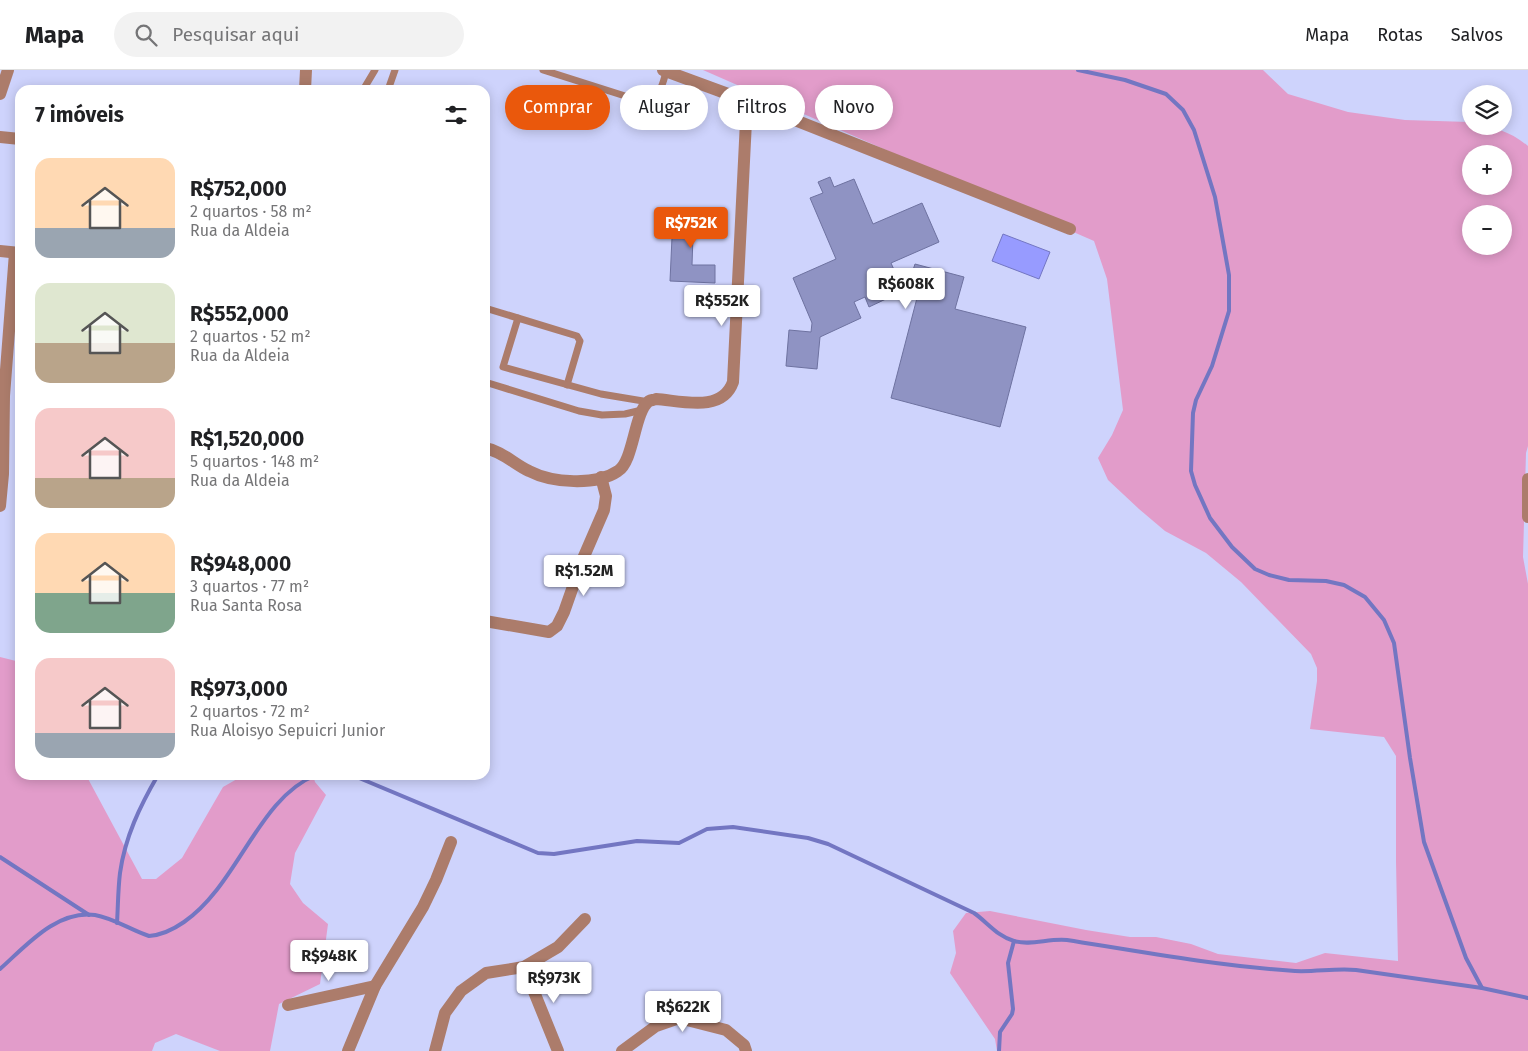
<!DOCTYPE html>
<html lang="pt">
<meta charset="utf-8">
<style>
body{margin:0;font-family:"Fira Sans",sans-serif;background:#f2f2f2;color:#202124;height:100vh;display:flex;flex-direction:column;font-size:19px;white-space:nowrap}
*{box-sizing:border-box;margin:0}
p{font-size:16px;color:#757577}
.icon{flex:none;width:28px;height:28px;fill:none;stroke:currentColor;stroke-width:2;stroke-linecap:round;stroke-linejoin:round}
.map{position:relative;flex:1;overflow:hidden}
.drawer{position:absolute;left:15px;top:15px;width:475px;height:695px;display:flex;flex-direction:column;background:#fff;border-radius:15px;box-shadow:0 2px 12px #0003}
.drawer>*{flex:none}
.top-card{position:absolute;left:505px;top:15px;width:475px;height:45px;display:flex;gap:10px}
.tools{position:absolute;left:1462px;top:15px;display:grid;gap:10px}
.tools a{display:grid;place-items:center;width:50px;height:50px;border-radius:50%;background:#fff;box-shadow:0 2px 12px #0003;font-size:25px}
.price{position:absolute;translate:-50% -42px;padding:0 11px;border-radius:5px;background:#fff;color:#222;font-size:16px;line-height:32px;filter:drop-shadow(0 1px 2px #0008)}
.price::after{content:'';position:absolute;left:50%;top:30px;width:15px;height:11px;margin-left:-8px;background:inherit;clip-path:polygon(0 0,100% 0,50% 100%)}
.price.current{background:#ea580c;color:#fff}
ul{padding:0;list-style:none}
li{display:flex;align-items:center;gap:15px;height:125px;padding:0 20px}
li span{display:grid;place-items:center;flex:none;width:140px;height:100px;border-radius:15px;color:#555}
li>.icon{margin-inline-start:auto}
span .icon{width:60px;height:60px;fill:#fffc;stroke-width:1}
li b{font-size:21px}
h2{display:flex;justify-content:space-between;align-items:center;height:60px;padding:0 20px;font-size:21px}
.pill{padding:0 18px;border-radius:22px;background:#fff;box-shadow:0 2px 12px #0003;font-size:18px;line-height:45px}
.pill.current{background:#ea580c;color:#fff}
header{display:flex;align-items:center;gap:30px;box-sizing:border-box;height:70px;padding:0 25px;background:#fff;border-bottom:1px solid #e0e0e0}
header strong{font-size:24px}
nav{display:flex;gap:28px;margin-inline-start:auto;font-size:18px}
.search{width:350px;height:45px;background:#f2f2f2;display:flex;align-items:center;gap:12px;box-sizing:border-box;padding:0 18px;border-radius:28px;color:#757577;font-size:19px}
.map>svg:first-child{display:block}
</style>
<header>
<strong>Mapa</strong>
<div class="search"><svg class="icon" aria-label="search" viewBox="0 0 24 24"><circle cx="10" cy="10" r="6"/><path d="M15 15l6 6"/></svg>Pesquisar aqui</div>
<nav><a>Mapa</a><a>Rotas</a><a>Salvos</a></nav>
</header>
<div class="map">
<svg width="1528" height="981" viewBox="0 0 1528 981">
<rect width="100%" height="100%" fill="#ced3fc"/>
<g fill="#e29cca" fill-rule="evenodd">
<path d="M703 0H1263L1288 24 1348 42 1405 50 1469 52 1471 53V56C1494 56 1511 62 1528 76V376L1526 383 1523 487 1528 514V981H997L995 969 950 903 956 883 953 861 966 843 990 841 1086 860 1130 867H1156L1191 874 1218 884 1279 891 1296 893 1325 883 1398 891 1396 791V686L1384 667 1310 659 1317 611V598L1311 584 1241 512 1206 483 1165 461 1139 439 1108 410 1098 388 1112 365 1123 340 1107 209 1094 171ZM1471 84H1504V116H1471ZM1471 144H1504V176H1471Z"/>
<path d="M0 587 20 592V705H86L142 809H156L182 788 223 717 244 705H313L315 712 326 725 295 783 290 814 303 833 328 854 320 914 279 934 270 981H220L176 964 155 973 152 981H0Z"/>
</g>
<path fill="#979bff" stroke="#7376c2" d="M1003 164 1050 182 1039 209 992 191Z"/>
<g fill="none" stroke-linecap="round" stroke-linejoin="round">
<g stroke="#7376c2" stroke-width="4">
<path d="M1078 0 1125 10 1166 24 1183 40 1194 60 1215 127 1229 205V241L1212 296 1196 330 1193 343 1191 401 1195 415 1210 448 1232 477 1255 499 1269 505 1289 510 1326 511 1344 515 1365 527 1384 550 1394 573 1410 688 1424 772 1466 888 1482 918"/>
<path d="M352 705 538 783 554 784 637 771 679 773 707 759 733 757 808 768 828 774 974 843C987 852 998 867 1014 871 1031 876 1049 868 1067 870 1142 882 1219 896 1295 901 1316 902 1336 898 1356 900L1482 918 1528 928"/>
<path d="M0 787 89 845"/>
<path d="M117 853C118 837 118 819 120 803 125 767 140 736 158 705"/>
<path d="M0 899C26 876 56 840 95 845 113 848 131 860 149 866 161 865 174 859 184 852 238 815 258 728 316 705"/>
<path d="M999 981 1000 962 1012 944 1013 939 1008 893 1014 871"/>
</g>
</g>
<g fill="#8f93c3" stroke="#6e72a0">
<path d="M830 107 834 117 854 109 873 154 922 133 939 172 891 193 895 202 911 206 915 194 964 207 955 239 1026 257 1000 357 891 328 917 228 908 226 910 215 897 212 884 218 888 228 869 237 865 227 854 232 861 248 820 267 817 299 786 296 789 260 811 262 812 253 793 208 836 189 810 128 823 123 818 112Z"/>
<path d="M673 146 717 147V167L693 166 692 195H715V213L670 211Z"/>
</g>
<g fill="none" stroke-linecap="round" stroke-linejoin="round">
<g stroke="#ac7c6b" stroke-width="7">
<path d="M543 0 644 32C660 27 662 17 666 2"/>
<path d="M363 20 375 0"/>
<path d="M388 20 395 0"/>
<path d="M485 238 577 266 580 271 567 315"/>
<path d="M518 248 503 297 601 324 649 332"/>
<path d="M485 312 579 341 602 345 625 344 642 340"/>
</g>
<g stroke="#ac7c6b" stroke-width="12">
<path d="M663 0 747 31 1070 159"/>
<path d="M305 20 306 0"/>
<path d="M0 24 8 0"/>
<path d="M0 67 20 69"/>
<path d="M0 181 20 183"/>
<path d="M485 378C502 381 514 394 529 401 552 413 596 416 618 401 634 391 634 342 649 331 651 330 654 330 656 329 682 331 722 343 733 312L747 31"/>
<path d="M1528 409V447"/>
<path d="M0 436 3 404 4 326 15 183"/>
<path d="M485 551 549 562 557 556 564 542 582 491 604 440 606 426 601 407"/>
<path d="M524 897 558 981"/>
<path d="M288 935 375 916"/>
<path d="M348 981 375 916 423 837 436 810 451 772"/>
<path d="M435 981 445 943 461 921 486 903 524 897 558 877 585 849"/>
<path d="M622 981 656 956 679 948 726 960 744 975 746 981"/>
</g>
</g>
</svg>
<div class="tools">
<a><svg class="icon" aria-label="layers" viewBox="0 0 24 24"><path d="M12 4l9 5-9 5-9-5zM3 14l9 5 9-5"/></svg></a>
<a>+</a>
<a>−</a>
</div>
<b class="price current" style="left:691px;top:179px">R$752K</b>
<b class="price" style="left:906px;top:240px">R$608K</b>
<b class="price" style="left:722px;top:257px">R$552K</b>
<b class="price" style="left:584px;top:527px">R$1.52M</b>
<b class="price" style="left:329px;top:912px">R$948K</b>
<b class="price" style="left:554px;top:934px">R$973K</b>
<b class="price" style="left:683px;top:963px">R$622K</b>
<div class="top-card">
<a class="pill current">Comprar</a>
<a class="pill">Alugar</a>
<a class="pill">Filtros</a>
<a class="pill">Novo</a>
</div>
<section class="drawer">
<h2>7 imóveis<svg class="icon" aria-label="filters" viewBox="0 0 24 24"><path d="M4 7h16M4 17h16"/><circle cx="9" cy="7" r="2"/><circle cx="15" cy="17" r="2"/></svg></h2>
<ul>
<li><span style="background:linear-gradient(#ffd9b3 70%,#9aa5b1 0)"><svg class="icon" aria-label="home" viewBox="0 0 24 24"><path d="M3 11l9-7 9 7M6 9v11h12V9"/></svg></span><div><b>R$752,000</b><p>2 quartos · 58 m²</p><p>Rua da Aldeia</p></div></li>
<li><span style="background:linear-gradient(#dfe7d0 60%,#b9a48a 0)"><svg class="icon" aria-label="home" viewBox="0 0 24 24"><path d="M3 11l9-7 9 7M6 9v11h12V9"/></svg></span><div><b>R$552,000</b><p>2 quartos · 52 m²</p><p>Rua da Aldeia</p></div></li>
<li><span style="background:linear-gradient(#f6c9c9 70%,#b9a48a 0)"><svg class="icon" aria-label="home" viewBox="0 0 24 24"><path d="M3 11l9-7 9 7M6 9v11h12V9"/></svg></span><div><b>R$1,520,000</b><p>5 quartos · 148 m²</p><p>Rua da Aldeia</p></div></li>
<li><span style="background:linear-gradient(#ffd9b3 60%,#7fa58c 0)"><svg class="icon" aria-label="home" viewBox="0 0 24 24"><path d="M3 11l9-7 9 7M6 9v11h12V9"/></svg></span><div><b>R$948,000</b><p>3 quartos · 77 m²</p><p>Rua Santa Rosa</p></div></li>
<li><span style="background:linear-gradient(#f6c9c9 75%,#9aa5b1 0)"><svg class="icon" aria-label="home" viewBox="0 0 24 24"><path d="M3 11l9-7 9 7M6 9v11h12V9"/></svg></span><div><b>R$973,000</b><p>2 quartos · 72 m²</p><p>Rua Aloisyo Sepuicri Junior</p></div></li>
</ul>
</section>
</div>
